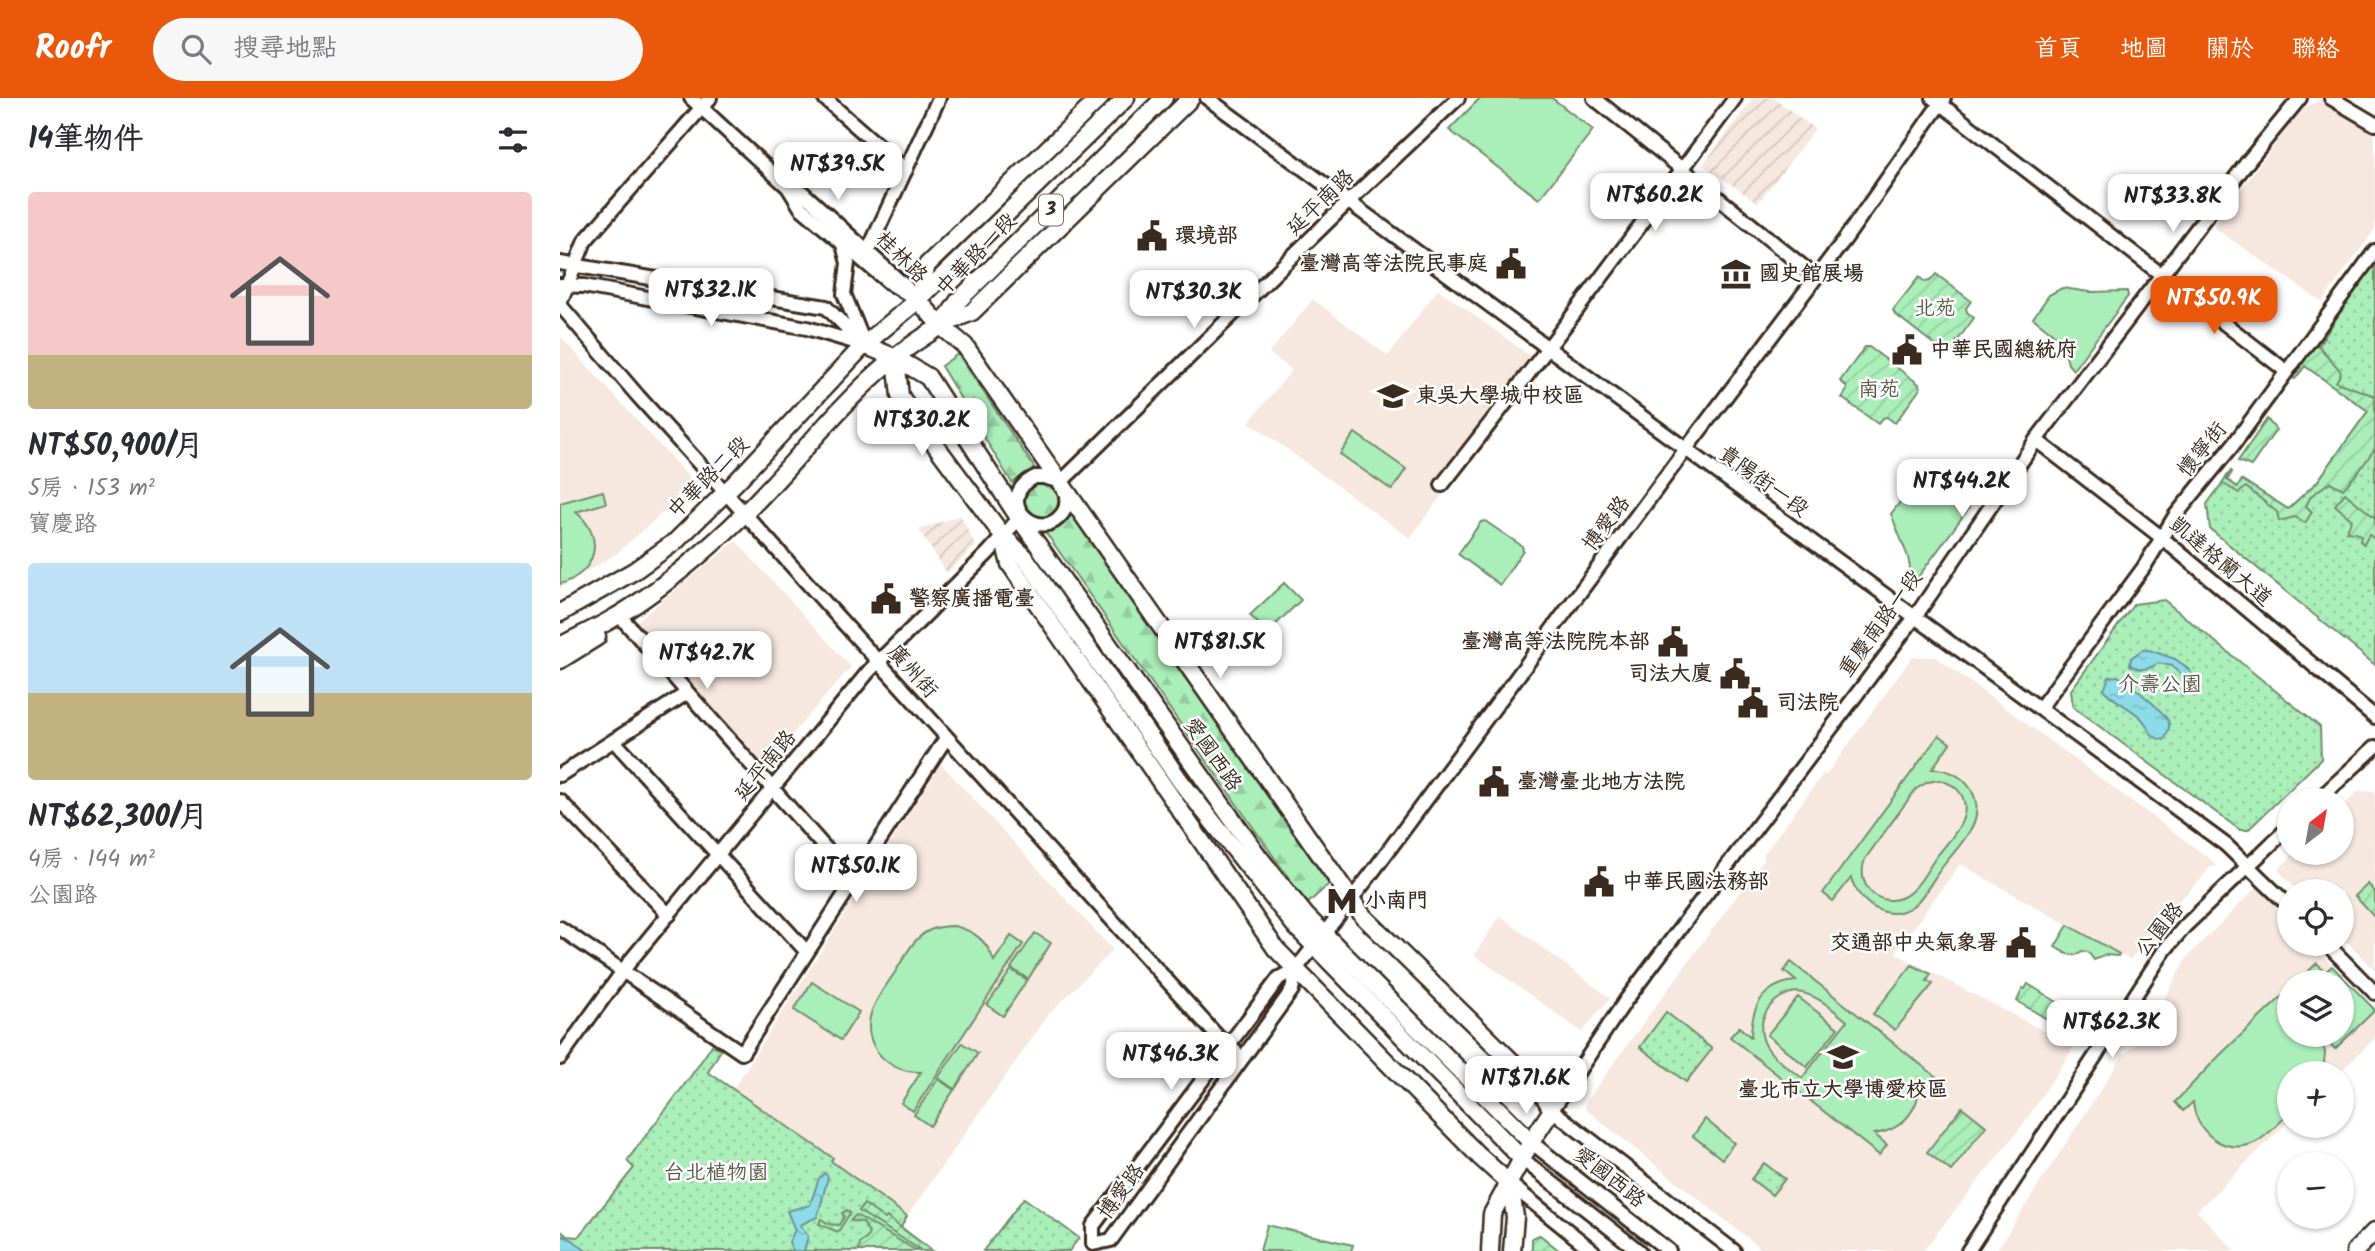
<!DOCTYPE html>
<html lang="zh-TW">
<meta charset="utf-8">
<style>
body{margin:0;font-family:Kalam,"LXGW WenKai TC",sans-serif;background:#f7f7f7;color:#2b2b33;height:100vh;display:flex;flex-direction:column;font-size:26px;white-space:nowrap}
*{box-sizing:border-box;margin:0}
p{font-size:23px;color:#7c7c81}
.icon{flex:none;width:38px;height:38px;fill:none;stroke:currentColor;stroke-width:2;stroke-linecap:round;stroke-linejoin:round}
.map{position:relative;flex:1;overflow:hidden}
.details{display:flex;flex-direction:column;background:#fff;width:560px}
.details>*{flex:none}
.needle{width:46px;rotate:31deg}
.controls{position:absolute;left:1717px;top:690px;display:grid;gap:14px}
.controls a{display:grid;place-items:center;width:77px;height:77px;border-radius:50%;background:#fff;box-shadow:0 2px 5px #0004;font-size:35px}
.price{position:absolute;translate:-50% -60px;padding:0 16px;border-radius:14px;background:#fff;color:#222;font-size:23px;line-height:46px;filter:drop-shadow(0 2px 4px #0008)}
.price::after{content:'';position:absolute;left:50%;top:42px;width:21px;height:16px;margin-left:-10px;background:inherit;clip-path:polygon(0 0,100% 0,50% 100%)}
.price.active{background:#ea580c;color:#fff}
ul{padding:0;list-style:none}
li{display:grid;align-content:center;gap:14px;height:371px;padding:0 28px}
li span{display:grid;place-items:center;height:217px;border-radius:7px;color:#555}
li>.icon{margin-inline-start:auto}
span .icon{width:126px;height:126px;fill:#fffc;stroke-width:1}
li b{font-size:30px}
h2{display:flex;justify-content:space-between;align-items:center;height:84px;padding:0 28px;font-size:30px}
header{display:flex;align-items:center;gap:42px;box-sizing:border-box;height:98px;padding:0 35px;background:#ea580c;color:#fff}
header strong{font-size:33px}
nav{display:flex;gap:38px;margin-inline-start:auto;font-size:24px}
.search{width:490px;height:63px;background:#f7f7f7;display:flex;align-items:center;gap:18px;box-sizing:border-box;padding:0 24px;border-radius:38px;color:#7c7c81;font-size:26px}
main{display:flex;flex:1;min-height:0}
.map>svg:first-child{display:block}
</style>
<header>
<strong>Roofr</strong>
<div class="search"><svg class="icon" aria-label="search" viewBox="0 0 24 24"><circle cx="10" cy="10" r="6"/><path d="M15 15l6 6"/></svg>搜尋地點</div>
<nav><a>首頁</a><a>地圖</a><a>關於</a><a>聯絡</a></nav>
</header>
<main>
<section class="details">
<h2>14筆物件<svg class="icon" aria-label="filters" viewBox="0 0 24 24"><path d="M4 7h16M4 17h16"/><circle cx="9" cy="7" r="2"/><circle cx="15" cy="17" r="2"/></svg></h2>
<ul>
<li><span style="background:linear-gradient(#f6c9c9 75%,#c2b280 0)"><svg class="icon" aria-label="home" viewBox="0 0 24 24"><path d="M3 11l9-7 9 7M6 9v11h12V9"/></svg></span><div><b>NT$50,900/月</b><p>5房 · 153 m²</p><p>寶慶路</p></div></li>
<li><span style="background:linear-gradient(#bfe0f5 60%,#c2b280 0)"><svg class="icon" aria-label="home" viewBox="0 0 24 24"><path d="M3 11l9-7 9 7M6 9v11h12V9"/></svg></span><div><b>NT$62,300/月</b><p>4房 · 144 m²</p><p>公園路</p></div></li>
</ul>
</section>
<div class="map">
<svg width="1815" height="1153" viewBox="0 0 1815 1153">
<defs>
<pattern id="industrial-furrows" width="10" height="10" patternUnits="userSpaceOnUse" patternTransform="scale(1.75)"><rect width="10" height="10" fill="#f6e8df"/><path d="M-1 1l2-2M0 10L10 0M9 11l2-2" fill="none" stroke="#d4c7bf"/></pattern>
<pattern id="forest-firs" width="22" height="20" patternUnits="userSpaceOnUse" patternTransform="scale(1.75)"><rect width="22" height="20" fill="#aaeeb9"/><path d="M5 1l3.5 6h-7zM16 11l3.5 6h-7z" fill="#93cc9f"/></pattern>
<pattern id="park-dots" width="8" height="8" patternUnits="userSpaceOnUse" patternTransform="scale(1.75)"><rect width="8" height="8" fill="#aaeeb9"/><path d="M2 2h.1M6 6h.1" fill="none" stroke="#93cc9f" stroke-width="1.8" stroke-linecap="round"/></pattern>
<pattern id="garden-furrows" width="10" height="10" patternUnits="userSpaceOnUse" patternTransform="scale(1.75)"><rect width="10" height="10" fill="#aaeeb9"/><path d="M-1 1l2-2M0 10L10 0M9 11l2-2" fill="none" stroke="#93cc9f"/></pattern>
<pattern id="water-ripples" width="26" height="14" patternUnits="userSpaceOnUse" patternTransform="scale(1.75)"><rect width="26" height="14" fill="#8cdbe9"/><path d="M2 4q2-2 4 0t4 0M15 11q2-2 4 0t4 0" fill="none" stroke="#7abcc7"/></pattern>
</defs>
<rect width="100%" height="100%" fill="#fff"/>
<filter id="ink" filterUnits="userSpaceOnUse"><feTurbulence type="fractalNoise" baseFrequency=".0143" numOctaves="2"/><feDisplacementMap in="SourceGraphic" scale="14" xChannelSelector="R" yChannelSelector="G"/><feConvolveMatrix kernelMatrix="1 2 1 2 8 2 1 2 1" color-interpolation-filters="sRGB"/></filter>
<g filter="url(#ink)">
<g fill="#f6e8df" fill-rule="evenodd">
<path d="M1761 2 1815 37V131L1762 204 1653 129 1741 11Z"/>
<path d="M878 191 980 265 850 440 689 324 732 272 709 255 753 201 828 258Z"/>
<path d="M0 238 135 386 56 456 0 490Z"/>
<path d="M176 443 291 569 201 672 76 524Z"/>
<path d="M1352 559H1376L1653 763 1655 769H1650L1642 780 1593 829 1570 862 1400 766 1335 855 1514 949 1464 1025 1363 1153H1204L1025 1011 1026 1003 1204 761 1203 757 1263 676 1266 677Z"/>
<path d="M381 666 553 852 490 915 347 1118 271 1063 272 1059 173 991Z"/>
<path d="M1798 693 1815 694V872L1782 839V793H1737L1718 772 1736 754H1782V710Z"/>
<path d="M1697 789 1729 823V845H1751L1815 912V940L1779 975H1729V1023L1637 1113 1675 1153H1436L1563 957 1580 943 1578 940 1590 929 1591 924 1589 919 1600 909 1627 859ZM1729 884H1782V936H1729Z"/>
<path d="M940 818 1050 900 1022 934 914 857Z"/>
</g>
<g fill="url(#industrial-furrows)">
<path d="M1193 0H1214L1255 31 1198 105 1143 67Z"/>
<path d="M400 417 416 448 387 475 359 432Z"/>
</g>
<g fill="#aaeeb9" stroke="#728c6c" stroke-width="2" fill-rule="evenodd">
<path d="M920 0H992L1033 32 979 101 889 32Z"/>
<path d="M1502 190 1530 194 1567 193 1568 198 1513 272 1508 266 1502 243 1473 220 1489 197Z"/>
<path d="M795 335 846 371 832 392 780 356Z"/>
<path d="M1353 387C1370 400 1384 412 1406 404L1409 410 1356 482 1352 481 1348 459 1331 416Z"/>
<path d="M43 393 46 405 16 414C46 439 37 475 0 486V405Z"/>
<path d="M925 423 962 448 963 452 940 487 898 456 921 424Z"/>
<path d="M724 485 741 502 707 535 690 517Z"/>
<path d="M1379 637 1390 645 1372 671C1402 670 1427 699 1412 729 1405 743 1393 755 1383 768 1375 778 1364 799 1354 807 1327 827 1299 805 1291 780L1273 803 1263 795ZM1379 682C1388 684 1396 688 1401 696 1415 720 1387 744 1374 762 1366 774 1357 792 1343 799 1332 805 1317 802 1309 792 1302 783 1301 772 1305 761L1356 691 1368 684Z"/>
<path d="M1508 827 1559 856 1558 858 1545 857 1534 862 1528 854 1522 853 1516 857 1507 856 1495 849Z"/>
<path d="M394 828C415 833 427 843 434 863L451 838 463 846 353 1013 341 1005 361 974C331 976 303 950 310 919 314 901 328 886 337 871 345 858 353 841 368 833 376 829 385 828 394 828Z"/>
<path d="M475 835 491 845 468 881 451 870Z"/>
<path d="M1231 864 1379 981 1372 989 1359 980C1362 1009 1344 1032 1314 1036L1327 1047 1319 1057 1170 939 1179 929 1191 939C1191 909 1203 886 1236 883L1224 873ZM1236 894C1257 896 1271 910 1287 923L1242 980C1231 971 1216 963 1208 951 1191 927 1209 898 1236 894Z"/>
<path d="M1757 865 1765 874 1772 868 1815 912 1775 951 1761 936H1782V884H1737Z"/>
<path d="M1352 867 1371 876 1367 883 1373 886 1335 932 1313 916Z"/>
<path d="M451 872 467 882 443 918 427 907Z"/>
<path d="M252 884 299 914 281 942 234 912Z"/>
<path d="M1729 892V908L1723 914 1729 916V936H1759L1765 954 1763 975H1729V1015C1719 1025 1709 1037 1696 1044 1665 1059 1635 1034 1633 1004L1623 1013 1615 1004 1661 956Z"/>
<path d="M1238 899 1278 930 1247 969 1207 937Z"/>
<path d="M402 945 418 955 395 991 378 980Z"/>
<path d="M378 981 394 992 370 1028 354 1017Z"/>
<path d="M1145 1021 1174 1045 1162 1061 1133 1038Z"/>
<path d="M707 1127 793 1147 791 1153H700Z"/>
</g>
<g fill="url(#forest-firs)" stroke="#728c6c" stroke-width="2">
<path d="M398 256 476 372 452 385 381 268Z"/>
<circle cx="482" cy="403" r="18"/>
<path d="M510 415 769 786 747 806 484 432C498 432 503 427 510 415Z"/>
</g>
<g fill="url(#park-dots)" stroke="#728c6c" stroke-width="2">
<path d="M1815 161V567L1650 431 1647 406 1671 373 1672 374 1667 382 1678 389 1682 382 1728 411 1757 384 1808 313 1745 268 1735 281 1755 244 1759 247Z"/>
<path d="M1604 502 1760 629 1761 661 1688 732H1680L1513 609 1511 592 1574 506Z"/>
<path d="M1106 914 1152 951 1126 984 1080 949Z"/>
<path d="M152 947 161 952 148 974 273 1060 271 1063 347 1118 341 1129 372 1153H0V1132L7 1138 18 1139 74 1070 67 1063C95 1024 126 988 152 947Z"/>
<path d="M1204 1065 1225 1081 1212 1097 1191 1081Z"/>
<path d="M464 1100 519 1140 509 1153H423Z"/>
</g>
<g fill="url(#garden-furrows)" stroke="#728c6c" stroke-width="2">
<path d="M1376 176 1411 203 1406 210 1407 214 1414 220 1389 254H1384L1335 216 1333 212 1359 179 1365 184 1370 183Z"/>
<path d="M1755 244 1779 271 1781 275 1776 284 1815 298V350L1800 372 1783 391 1770 384 1751 398 1746 408 1752 414 1745 425 1735 419 1719 423 1717 414 1686 389 1679 395 1662 385 1671 373 1672 374 1667 382 1678 389 1682 382 1728 411 1757 384 1808 313 1745 268 1735 281 1730 279Z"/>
<path d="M1305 249H1309L1359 286 1360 291 1335 325 1327 319 1323 320 1318 326 1282 300 1287 292 1286 288 1280 283Z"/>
<path d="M1707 321 1716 332 1691 368 1678 363Z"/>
<path d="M1785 395 1815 420V441L1809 437 1804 446 1800 443 1801 439 1796 435 1786 434 1792 422 1775 407Z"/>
<path d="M1808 786 1815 794V820L1795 798Z"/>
<path d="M1468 886 1502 907 1492 924 1457 903 1463 890 1465 891Z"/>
<path d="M1402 1009 1426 1028 1391 1073 1367 1054Z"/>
<path d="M304 1106 325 1121 327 1119 372 1153H362L299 1113Z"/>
<path d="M287 1112 290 1115 278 1134 259 1126 261 1121 269 1126 279 1127 284 1119 282 1115Z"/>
<path d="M296 1117 357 1153H299L300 1145 307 1140 309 1135 303 1124 290 1123Z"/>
<path d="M980 1137 1000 1153H972V1140Z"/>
</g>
<g fill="url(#water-ripples)" stroke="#6c9498" stroke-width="2">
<path d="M1582 552H1589L1615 561 1625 568 1633 577 1629 594 1623 598 1621 593 1624 580 1612 568 1598 565C1588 572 1581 573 1570 567L1571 560Z"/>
<path d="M1558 578C1569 585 1606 614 1609 625 1610 631 1607 637 1604 642 1588 640 1590 629 1581 620 1570 609 1555 604 1544 592L1549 579Z"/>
<path d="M265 1075 268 1079C264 1092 262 1106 257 1119L240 1127 248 1138 244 1153H233L229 1144 235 1132 227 1113 250 1107 259 1080Z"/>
<path d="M0 1137 13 1142 26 1153H0Z"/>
</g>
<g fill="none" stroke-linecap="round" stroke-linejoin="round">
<g stroke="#3b2a1e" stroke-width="18">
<g id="minor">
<path d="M131 0 228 89 241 110 328 184 358 202"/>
<path d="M264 0 346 72"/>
<path d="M647 0 1666 747 1729 808"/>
<path d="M1034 0 1256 179"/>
<path d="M1373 0 1726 273"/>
<path d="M1771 0 1815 26"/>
<path d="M228 89 242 94 347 190"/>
<path d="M283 147 288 165 284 196 302 240"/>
<path d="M308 153 379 0"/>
<path d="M0 165 266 209 304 247"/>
<path d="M0 187 24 188 247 230 301 246"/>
<path d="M0 205 25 143 150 0"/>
<path d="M0 207 78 298 659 940 675 952"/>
<path d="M1476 342 1601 439 1815 619"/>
<path d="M475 379H483L501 384C506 394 510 406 502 416 479 447 431 401 475 379Z"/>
<path d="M501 384 790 102 898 0"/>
<path d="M882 387C982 260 1079 130 1175 0"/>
<path d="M59 517 266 751 295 777"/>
<path d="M1480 610 1584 469 1615 418 1673 347 1815 153"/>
<path d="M54 643 246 853"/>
<path d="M0 677 127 595"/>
<path d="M1758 702 1815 649"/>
<path d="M0 703 109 817"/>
<path d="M0 830 182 955 386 640"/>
<path d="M1766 845 1815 895"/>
<path d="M736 871 732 892 551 1142 533 1146V1128L719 880 736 871 808 780 1126 351 1285 141 1384 0"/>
<path d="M0 960 71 862 309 573 428 455 462 417"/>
<path d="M971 1044 1109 1153"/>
<path d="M962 1061 1079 1153"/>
<path d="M950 1086 1033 1153"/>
<path d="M1174 1153 992 1012 1066 902 1355 519 1476 342 1689 62 1740 0"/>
<path d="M1408 1153 1604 853 1625 828 1729 729"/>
</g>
</g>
<g stroke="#3b2a1e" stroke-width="21">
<g id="major">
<path d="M358 200 367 167 540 0"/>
<path d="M358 202 381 228 405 248 803 818 980 991 992 1012 971 1044 932 1116 930 1153"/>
<path d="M383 226 399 202 604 0"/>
<path d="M304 247 336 260 368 279 459 420 699 759 746 818 971 1044"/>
<path d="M336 260 340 298 353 317 443 438 464 458 621 684 736 829 962 1061"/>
<path d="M443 439 450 466 716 851 919 1058 950 1086"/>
<path d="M0 515 74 473 116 443 176 384 304 247 358 202 566 0"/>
<path d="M0 548C17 539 35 531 52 521 96 496 150 450 186 414 256 345 317 250 412 214L631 0"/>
<path d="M0 562 37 539"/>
<path d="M950 1086 955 1119 952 1153"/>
<path d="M1795 1153 1815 1133"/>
</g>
</g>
<use href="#minor" stroke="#fff" stroke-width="12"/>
<use href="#major" stroke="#fff" stroke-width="16"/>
</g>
</g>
<defs>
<g id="civic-bare" transform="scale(2.415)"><path d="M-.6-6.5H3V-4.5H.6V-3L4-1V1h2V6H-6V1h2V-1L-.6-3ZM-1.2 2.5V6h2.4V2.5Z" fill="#3b2a1e" stroke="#fff" stroke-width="2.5" paint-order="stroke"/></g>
<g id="museum-bare" transform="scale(2.415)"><path d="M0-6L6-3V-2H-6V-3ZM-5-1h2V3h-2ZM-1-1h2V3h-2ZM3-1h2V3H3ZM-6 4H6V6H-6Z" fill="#3b2a1e" stroke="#fff" stroke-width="2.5" paint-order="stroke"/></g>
<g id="university-bare" transform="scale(2.415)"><path d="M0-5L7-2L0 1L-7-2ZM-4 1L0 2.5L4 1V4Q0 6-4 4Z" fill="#3b2a1e" stroke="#fff" stroke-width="2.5" paint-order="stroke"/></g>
<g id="metro-bare" transform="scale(2.415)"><path d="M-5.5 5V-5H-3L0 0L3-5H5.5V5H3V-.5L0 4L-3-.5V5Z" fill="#3b2a1e" stroke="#fff" stroke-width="2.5" paint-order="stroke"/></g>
</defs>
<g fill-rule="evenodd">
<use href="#civic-bare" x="592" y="138"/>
<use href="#civic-bare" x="951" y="166"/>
<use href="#museum-bare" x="1176" y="176"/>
<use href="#civic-bare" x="1347" y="252"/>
<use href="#university-bare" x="833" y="298"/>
<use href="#civic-bare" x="326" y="501"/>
<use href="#civic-bare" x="1113" y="544"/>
<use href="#civic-bare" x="1175" y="576"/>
<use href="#civic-bare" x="1193" y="605"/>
<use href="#civic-bare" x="934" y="684"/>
<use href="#civic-bare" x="1039" y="784"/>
<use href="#metro-bare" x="782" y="803"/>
<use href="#civic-bare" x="1461" y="845"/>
<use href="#university-bare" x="1283" y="959"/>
</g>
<g text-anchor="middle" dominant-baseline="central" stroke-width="5" stroke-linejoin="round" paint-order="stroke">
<rect fill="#fff" stroke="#766a62" stroke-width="2" x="479" y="96.5" width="24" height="31" rx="5"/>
<g font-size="19" font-weight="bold" fill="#3b2a1e">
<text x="491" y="112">3</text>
</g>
<g font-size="21" fill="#3b2a1e" stroke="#fff">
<text transform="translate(761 105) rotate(-44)">延平南路</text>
<text transform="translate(417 157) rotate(-46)">中華路一段</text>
<text transform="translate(341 160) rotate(45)">桂林路</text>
<text transform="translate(1643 352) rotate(-51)">懷寧街</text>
<text transform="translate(149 380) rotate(-45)">中華路二段</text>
<text transform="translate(1203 384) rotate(36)">貴陽街一段</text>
<text transform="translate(1047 426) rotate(-53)">博愛路</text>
<text transform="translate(1660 464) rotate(40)">凱達格蘭大道</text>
<text transform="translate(1321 526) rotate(-54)">重慶南路一段</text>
<text transform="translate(352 574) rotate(48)">廣州街</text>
<text transform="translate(652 657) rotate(55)">愛國西路</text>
<text transform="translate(206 668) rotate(-51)">延平南路</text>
<text transform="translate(1600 832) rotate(-51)">公園路</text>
<text transform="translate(1049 1080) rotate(38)">愛國西路</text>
<text transform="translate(562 1094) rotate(-54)">博愛路</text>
</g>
<g font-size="21" font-weight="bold" fill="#3b2a1e" stroke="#fff" text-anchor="start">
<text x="615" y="138">環境部</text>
<text x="928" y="166" text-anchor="end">臺灣高等法院民事庭</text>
<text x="1199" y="176">國史館展場</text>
<text x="1370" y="252">中華民國總統府</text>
<text x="856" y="298">東吳大學城中校區</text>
<text x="349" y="501">警察廣播電臺</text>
<text x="1090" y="544" text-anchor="end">臺灣高等法院院本部</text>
<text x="1152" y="576" text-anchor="end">司法大廈</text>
<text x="1216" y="605">司法院</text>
<text x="957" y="684">臺灣臺北地方法院</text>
<text x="1062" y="784">中華民國法務部</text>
<text x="805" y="803">小南門</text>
<text x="1438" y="845" text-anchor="end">交通部中央氣象署</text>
<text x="1283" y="992" text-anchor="middle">臺北市立大學博愛校區</text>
</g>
<g font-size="21" fill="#575b45" stroke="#fff">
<text x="1375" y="211">北苑</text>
<text x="1319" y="292">南苑</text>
<text x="1600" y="587">介壽公園</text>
<text x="156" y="1075">台北植物園</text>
</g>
</g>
</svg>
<div class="controls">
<a><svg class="needle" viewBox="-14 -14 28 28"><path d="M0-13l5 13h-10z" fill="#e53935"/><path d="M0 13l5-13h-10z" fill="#7c7c81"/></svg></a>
<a><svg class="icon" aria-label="locate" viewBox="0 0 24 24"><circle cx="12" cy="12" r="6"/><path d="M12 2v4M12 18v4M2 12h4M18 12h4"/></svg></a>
<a><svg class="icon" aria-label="layers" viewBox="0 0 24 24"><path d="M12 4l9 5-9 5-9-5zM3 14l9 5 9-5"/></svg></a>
<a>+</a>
<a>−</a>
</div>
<b class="price" style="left:278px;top:104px">NT$39.5K</b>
<b class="price" style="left:1095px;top:135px">NT$60.2K</b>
<b class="price" style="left:1613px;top:136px">NT$33.8K</b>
<b class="price" style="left:151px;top:230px">NT$32.1K</b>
<b class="price" style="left:634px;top:232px">NT$30.3K</b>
<b class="price active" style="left:1654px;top:238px">NT$50.9K</b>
<b class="price" style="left:362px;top:360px">NT$30.2K</b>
<b class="price" style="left:1402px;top:421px">NT$44.2K</b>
<b class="price" style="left:660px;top:582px">NT$81.5K</b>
<b class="price" style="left:147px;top:593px">NT$42.7K</b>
<b class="price" style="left:296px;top:806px">NT$50.1K</b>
<b class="price" style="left:1552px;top:962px">NT$62.3K</b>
<b class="price" style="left:611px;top:994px">NT$46.3K</b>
<b class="price" style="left:966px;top:1018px">NT$71.6K</b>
</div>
</main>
